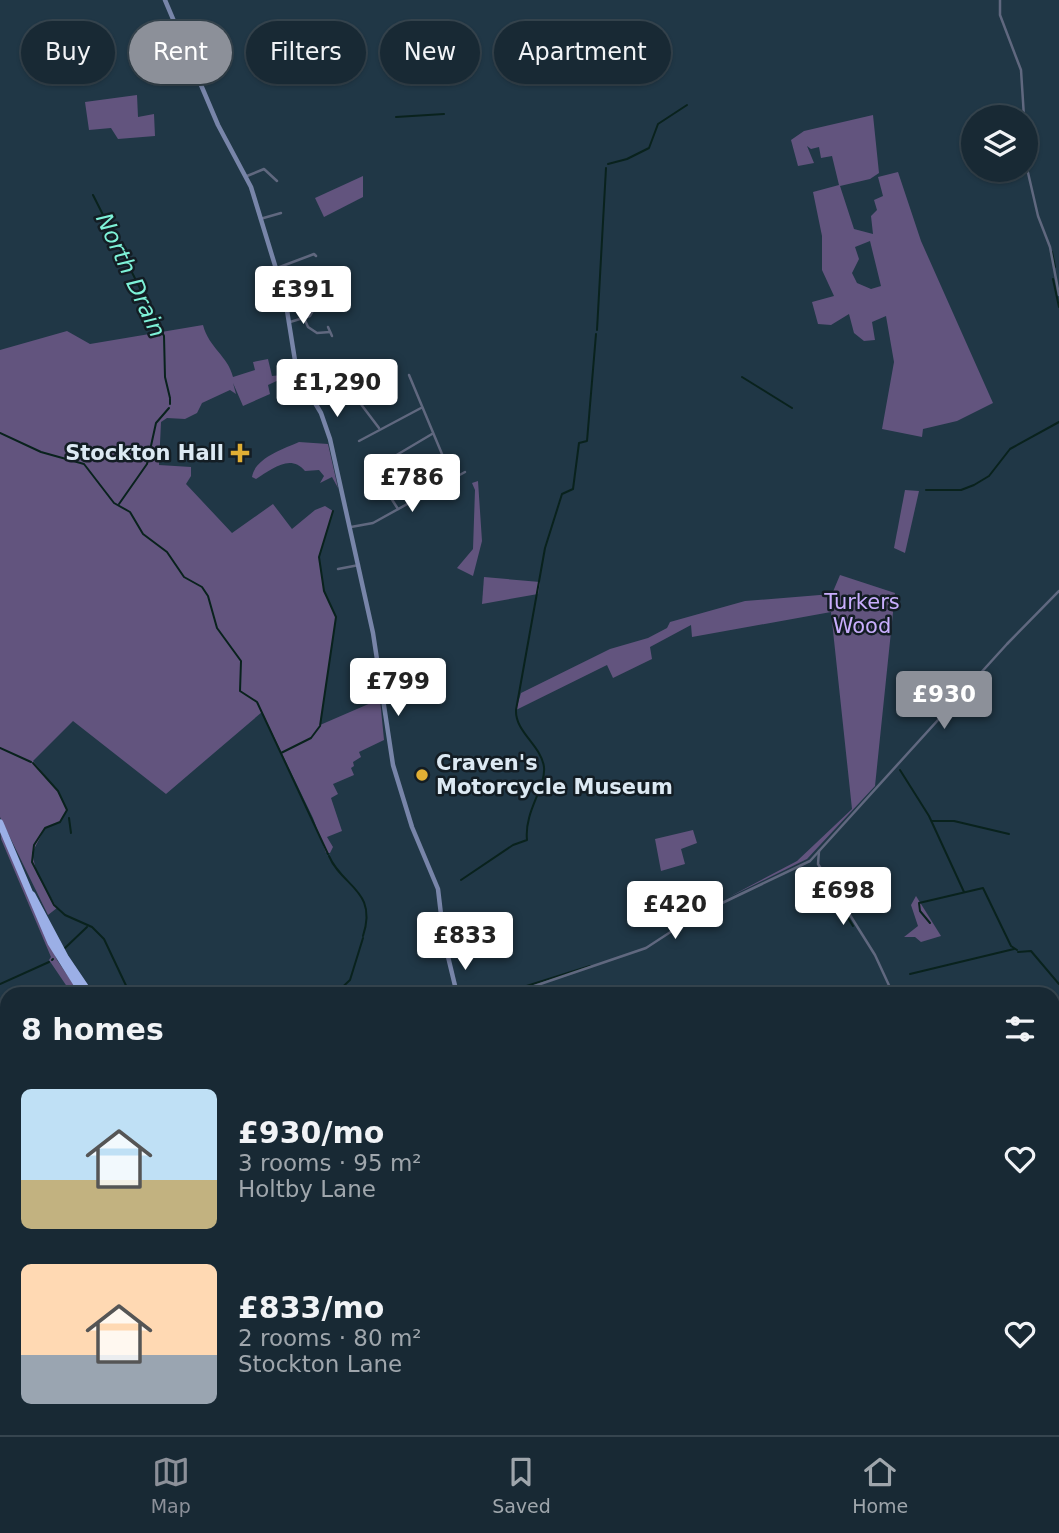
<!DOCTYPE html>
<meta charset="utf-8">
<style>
body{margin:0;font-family:"DejaVu Sans",sans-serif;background:#21313c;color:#f1f3f6;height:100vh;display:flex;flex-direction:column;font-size:26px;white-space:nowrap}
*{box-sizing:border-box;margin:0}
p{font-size:23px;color:#9fa6ac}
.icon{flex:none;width:38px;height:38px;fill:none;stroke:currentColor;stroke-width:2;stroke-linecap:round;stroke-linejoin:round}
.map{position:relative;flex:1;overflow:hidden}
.details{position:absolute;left:0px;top:987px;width:1060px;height:448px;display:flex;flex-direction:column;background:#182934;border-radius:21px 21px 0 0;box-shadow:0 2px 5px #0004,0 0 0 2px #36454f}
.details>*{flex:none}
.hud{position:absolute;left:21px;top:21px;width:700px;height:63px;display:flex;gap:14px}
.controls{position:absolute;left:961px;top:105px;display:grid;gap:14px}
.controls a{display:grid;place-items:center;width:77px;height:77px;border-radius:50%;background:#182934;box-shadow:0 2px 5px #0004,0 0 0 2px #36454f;font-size:35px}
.price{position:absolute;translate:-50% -60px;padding:0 16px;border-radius:7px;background:#fff;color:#222;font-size:23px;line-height:46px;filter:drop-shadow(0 2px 4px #0008)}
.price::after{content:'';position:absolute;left:50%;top:42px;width:21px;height:16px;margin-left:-10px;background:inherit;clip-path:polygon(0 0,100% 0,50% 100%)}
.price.selected{background:#8c9099;color:#fff}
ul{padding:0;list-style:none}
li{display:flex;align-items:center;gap:21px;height:175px;padding:0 21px}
li span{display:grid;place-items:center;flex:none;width:196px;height:140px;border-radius:10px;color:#555}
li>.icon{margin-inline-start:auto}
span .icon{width:84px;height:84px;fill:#fffc;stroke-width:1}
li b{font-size:30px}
h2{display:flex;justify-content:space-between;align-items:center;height:84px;padding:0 21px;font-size:30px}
.tag{padding:0 24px;border-radius:32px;background:#182934;box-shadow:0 2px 5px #0004,0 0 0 2px #36454f;font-size:24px;line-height:63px}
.tag.selected{background:#8c9099;color:#fff}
.menu{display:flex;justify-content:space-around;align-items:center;height:98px;border-top:2px solid #36454f;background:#182934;font-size:19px;color:#9fa6ac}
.menu a{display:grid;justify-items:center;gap:4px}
.menu .selected{color:#8c9099}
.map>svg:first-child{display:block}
</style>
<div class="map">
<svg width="1059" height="1435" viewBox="0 0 1059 1435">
<rect width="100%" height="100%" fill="#203746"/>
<g fill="#62547e" fill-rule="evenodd">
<path d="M137 95 138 117 154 114 155 136 118 139 111 128 89 130 85 102Z"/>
<path d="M873 115 879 173 870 179 840 186 854 229 873 234 871 216 877 210 874 200 883 196 878 177 898 172 921 241 993 403 957 421 923 429 922 437 882 429 894 362 886 316 872 322 875 340 864 341 854 333 849 314 831 325 818 324 812 302 834 296 822 270V236L813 192 839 185 832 156 821 158 819 147 811 149 807 146 814 163 798 166 791 140 804 131ZM870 241 881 286 871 289 857 283 852 273 859 259 855 247Z"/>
<path d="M363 176V197L324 217 315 198Z"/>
<path d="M343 272 348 299 314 308 303 303 289 307V304L302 300 304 289Z"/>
<path d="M203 325C209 348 228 356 233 377L255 370 253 362 268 359 272 376 282 375 283 378 268 385 270 394 243 406 233 383 236 394 230 390 202 403 197 413 185 419 167 418 161 422 159 465 191 467V476L186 484 232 533 273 504 292 529 315 510 325 506 333 511 319 557 324 591 336 617 320 725 380 699 384 740 359 752 361 757 353 762 354 766 351 768 354 775 333 784 338 794 331 798 342 831 327 837 333 847 330 853H326L313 818 262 712 166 794 73 721 33 761 58 791 67 810 60 822 45 828 32 853 37 874 57 908 48 915 0 817V350L67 331 90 344Z"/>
<path d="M299 442 328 444 338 488 332 477 320 483 324 476 319 470 305 471C290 453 271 470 256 479L252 477C255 458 283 449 299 442Z"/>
<path d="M478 481 482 541 473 576 457 568 473 549 475 490 472 483Z"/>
<path d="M905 490 919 491 905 553 894 548Z"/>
<path d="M840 575 895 593 875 786 807 859 729 897 797 861 852 809 831 612 692 637 691 625 650 647 652 659 613 678 607 665 516 710 521 693 610 649 648 638 667 628 670 622 745 601 832 594Z"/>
<path d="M484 577 540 582 538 594 482 604Z"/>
<path d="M0 829 57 960 80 994H72L49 960 51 957 1 839Z"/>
<path d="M693 830 697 843 681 849 685 864 661 871 655 839Z"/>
<path d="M916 896 941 936 921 942 915 937H904L918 926 911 905Z"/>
<path d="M149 1428H261L262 1435H135Z"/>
</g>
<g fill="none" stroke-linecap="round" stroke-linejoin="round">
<g stroke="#09221d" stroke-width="2">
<path d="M396 117 444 114"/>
<path d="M608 164 627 159 649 148 658 124 687 105"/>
<path d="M93 195 164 336 165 377 170 398"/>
<path d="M1052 252 1055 267"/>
<path d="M1053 279 1059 307"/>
<path d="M597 330 606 168"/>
<path d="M742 377 792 408"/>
<path d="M170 399V404"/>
<path d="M0 433 41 452 84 464 114 503 130 512 143 534 167 552 184 577 202 587 208 596 217 628 241 661 240 691 257 702 328 854"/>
<path d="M926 490H961L974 485 989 476 1010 449 1059 422"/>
<path d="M119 504 147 464 156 423 169 408"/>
<path d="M0 748 31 762"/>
<path d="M281 753 311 738 320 726 336 617 324 591 319 557 333 511"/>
<path d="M33 763 58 791 67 810 60 822 45 828 34 845 32 862 54 905 65 915 92 927 104 939 130 994"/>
<path d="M900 770 929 816 964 892"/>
<path d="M69 818 71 833"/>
<path d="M932 821H954L1009 834"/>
<path d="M329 856C342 887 378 890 363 936"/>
<path d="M461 880 513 845 527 840C524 811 546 788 544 767 541 745 515 732 516 710L545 548 562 494 573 489 579 443 587 441 596 334"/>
<path d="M828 886 853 926"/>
<path d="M930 923 920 911 919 903 983 888 1011 946 1017 950"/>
<path d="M65 948 87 927"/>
<path d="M1018 952 1031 951 1059 984"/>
<path d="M52 960 53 959"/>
<path d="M910 974 1014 949"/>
<path d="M0 984 49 962"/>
<path d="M335 994 350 980 363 938"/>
<path d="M501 994 590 966"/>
<path d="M0 1300 7 1306"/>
<path d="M99 1428 101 1435"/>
<path d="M379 1428 382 1435"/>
</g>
<g stroke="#60687f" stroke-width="2.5">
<path d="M1000 0V15L1021 70 1024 117"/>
<path d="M1026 164 1038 216 1050 247 1059 295"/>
<path d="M247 176 264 169 277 181"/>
<path d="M260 219 281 213"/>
<path d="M277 268 314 254 316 256"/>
<path d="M285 298 330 274"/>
<path d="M304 318 308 327 317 333 330 332"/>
<path d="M290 322 310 316 314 309 328 305"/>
<path d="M328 327 332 336"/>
<path d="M409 375 452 478"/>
<path d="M360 398 379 375"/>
<path d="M316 403 336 392 354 395 379 428"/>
<path d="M359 441 421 408"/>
<path d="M407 465 423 494"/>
<path d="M373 469 432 434"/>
<path d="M380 481 398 509"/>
<path d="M351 527 373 523 465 472"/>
<path d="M338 569 359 565"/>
<path d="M819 851 818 864 875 955 893 994"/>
<path d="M511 994 646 948 695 916 810 861 1007 644 1059 591"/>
<path d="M0 1051 7 1045"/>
<path d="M1054 1240 1059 1239"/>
</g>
<g stroke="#7885a9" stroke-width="4.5">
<path d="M165 0 218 125 251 187 285 298 297 373 321 413 330 439 373 633 393 765 412 827 438 889 444 940 457 994"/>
<path d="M552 1428 553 1435"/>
</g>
<path stroke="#8a9bc9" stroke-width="5" d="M267 1428 268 1435"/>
<g stroke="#9bafe6" stroke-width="7">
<path d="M0 823 51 943 83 994"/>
<path d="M32 895 65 957 90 994"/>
<path d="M0 1258 7 1255"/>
<path d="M1054 1408 1059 1412"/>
<path d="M1054 1415 1059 1418"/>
</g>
</g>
<g fill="#e1af34" stroke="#131d24" stroke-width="2.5">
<path d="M236.5 442.5h7v7h7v7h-7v7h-7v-7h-7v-7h7z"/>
<circle cx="422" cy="775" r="7"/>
</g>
<g text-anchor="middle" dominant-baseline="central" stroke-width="5" stroke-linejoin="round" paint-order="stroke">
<g font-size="21" font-weight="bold" fill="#dce9f3" stroke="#131d24" text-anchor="end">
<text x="224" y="453">Stockton Hall</text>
<text x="436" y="763" text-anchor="start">Craven's<tspan x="436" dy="24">Motorcycle Museum</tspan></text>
</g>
<g font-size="21" fill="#c9aefd" stroke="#131d24">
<text x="862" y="602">Turkers<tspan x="862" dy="24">Wood</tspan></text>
</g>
<g font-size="23" font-style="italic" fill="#7ef2d8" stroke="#131d24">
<text transform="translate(131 275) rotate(65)">North Drain</text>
</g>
</g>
</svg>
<div class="controls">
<a><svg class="icon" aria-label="layers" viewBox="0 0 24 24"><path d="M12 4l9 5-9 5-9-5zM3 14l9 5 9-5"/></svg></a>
</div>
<b class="price" style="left:303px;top:326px">£391</b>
<b class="price" style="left:337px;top:419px">£1,290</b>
<b class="price" style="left:412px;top:514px">£786</b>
<b class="price" style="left:398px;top:718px">£799</b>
<b class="price selected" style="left:944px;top:731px">£930</b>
<b class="price" style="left:843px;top:927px">£698</b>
<b class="price" style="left:675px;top:941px">£420</b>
<b class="price" style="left:465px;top:972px">£833</b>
<div class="hud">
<a class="tag">Buy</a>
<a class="tag selected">Rent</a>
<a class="tag">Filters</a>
<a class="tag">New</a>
<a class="tag">Apartment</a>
</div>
<section class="details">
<h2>8 homes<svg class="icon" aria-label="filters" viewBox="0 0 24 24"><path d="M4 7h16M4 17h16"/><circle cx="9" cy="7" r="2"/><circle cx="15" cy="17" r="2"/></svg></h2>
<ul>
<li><span style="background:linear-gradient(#bfe0f5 65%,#c2b280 0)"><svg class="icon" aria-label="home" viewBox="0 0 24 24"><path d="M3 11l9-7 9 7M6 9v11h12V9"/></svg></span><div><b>£930/mo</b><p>3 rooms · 95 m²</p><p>Holtby Lane</p></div><svg class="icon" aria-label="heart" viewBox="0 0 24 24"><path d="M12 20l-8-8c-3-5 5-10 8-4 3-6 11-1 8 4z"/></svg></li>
<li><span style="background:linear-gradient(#ffd9b3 65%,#9aa5b1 0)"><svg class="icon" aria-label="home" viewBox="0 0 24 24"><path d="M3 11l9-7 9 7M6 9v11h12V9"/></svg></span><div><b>£833/mo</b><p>2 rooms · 80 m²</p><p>Stockton Lane</p></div><svg class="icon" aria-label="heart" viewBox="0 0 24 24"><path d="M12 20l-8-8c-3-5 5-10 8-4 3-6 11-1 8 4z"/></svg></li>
</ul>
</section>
</div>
<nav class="menu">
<a class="selected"><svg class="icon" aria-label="map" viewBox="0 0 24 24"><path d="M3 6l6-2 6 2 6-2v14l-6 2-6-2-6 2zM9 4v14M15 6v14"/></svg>Map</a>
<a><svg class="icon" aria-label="saved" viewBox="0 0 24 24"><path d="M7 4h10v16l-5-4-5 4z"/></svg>Saved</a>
<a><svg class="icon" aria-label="home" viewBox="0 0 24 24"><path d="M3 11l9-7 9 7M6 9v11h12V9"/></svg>Home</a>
</nav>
